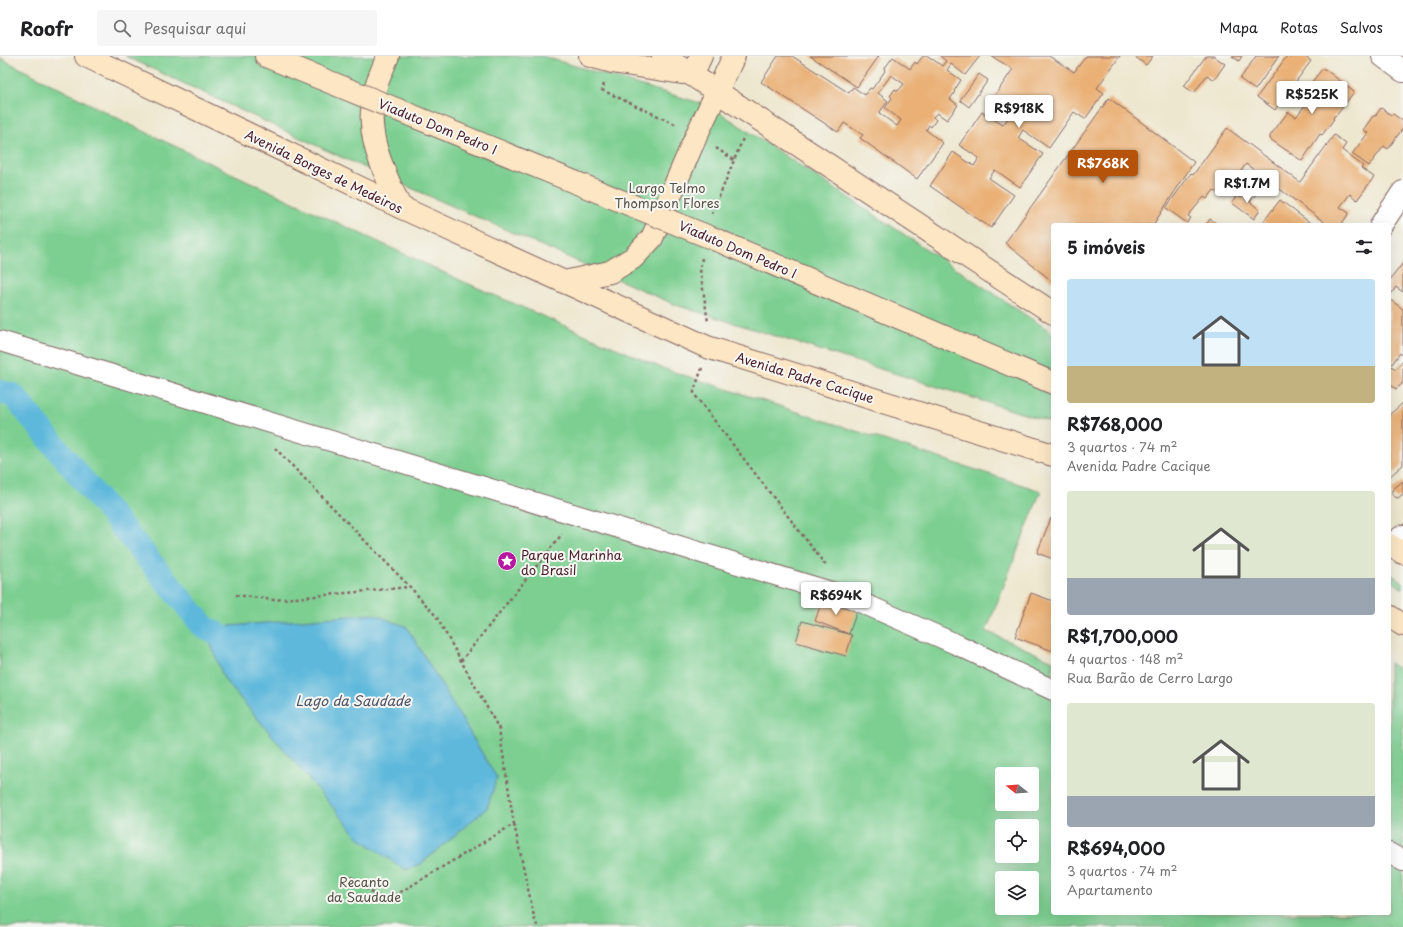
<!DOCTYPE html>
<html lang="pt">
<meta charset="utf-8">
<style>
body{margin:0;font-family:"Playpen Sans",sans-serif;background:#f6f6f6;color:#202124;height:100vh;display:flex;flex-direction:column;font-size:15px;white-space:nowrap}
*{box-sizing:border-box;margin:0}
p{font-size:13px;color:#757577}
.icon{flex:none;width:22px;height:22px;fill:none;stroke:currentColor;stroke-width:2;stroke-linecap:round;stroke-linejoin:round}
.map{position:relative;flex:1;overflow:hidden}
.drawer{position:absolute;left:1051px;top:167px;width:340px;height:692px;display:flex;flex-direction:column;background:#fff;border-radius:4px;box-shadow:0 4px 16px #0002}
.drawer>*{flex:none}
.needle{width:26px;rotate:287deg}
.buttons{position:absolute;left:995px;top:711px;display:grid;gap:8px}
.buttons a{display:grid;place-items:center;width:44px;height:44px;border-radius:4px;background:#fff;box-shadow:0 4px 16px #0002;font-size:20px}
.price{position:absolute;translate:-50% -34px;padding:0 9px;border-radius:4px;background:#fff;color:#222;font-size:13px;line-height:26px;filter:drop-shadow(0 1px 2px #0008)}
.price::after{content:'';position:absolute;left:50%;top:24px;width:12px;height:9px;margin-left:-6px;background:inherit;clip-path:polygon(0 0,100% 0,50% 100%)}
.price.on{background:#b45309;color:#fff}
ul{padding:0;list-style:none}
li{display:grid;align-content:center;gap:8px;height:212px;padding:0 16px}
li span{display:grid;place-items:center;height:124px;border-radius:4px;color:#555}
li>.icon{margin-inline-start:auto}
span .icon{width:72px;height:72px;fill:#fffc;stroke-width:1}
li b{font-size:17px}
h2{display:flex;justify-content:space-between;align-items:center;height:48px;padding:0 16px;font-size:17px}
header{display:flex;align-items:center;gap:24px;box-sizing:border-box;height:56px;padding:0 20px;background:#fff;border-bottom:1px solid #e0e0e0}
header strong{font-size:19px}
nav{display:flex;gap:22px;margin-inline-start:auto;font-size:14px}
.search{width:280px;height:36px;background:#f6f6f6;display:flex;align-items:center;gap:10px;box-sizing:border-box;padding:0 14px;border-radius:4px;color:#757577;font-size:15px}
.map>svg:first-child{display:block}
</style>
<header>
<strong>Roofr</strong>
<div class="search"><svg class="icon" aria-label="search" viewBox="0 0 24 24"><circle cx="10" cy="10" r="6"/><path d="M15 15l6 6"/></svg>Pesquisar aqui</div>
<nav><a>Mapa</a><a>Rotas</a><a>Salvos</a></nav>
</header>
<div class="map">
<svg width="1403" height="871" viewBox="0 0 1403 871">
<rect width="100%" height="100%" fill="#f6f6f2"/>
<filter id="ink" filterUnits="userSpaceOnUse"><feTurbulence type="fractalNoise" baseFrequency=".025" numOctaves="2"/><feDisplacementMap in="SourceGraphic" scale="8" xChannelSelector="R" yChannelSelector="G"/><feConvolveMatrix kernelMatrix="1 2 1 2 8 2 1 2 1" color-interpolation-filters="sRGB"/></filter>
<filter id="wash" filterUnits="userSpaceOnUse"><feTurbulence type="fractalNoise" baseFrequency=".012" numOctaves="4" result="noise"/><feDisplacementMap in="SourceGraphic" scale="16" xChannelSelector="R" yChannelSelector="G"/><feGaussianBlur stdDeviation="0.9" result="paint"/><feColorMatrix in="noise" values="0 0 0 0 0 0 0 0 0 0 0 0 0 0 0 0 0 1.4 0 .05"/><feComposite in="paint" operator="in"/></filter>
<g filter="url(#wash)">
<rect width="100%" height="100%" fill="#eee7cf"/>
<g fill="#7dcf91" stroke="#64775e" fill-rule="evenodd">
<path d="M125 0H542L710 50 1053 277V367L676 249 341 101Z"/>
<path d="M0 2 135 71 214 109 462 225 662 312 1041 435 986 575 1053 605V857H1389V607L1403 616V871H0ZM1002 718H1032V748H1002ZM1002 770H1032V800H1002ZM1002 822H1032V852H1002Z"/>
<path d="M1389 517 1403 526V533L1389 523Z"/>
</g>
<path fill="#5db8db" stroke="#546c83" d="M373 558 407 571 497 722 487 752 421 808 405 814 359 782 224 623 205 572Z"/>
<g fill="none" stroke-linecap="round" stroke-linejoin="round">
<path stroke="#5db8db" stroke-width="24" d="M0 336 13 339 205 572 235 586"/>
</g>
<g id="blocks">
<g fill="#eab076" fill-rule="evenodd">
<path d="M778 0H792L849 37 853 31 865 39 870 32 872 33 885 15 884 13 893 1 910 13 915 6 917 8 923 0H928L942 10 946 5 940 0H980L965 19 951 8 947 14 961 24 954 35 955 36 950 43 958 49 947 64 937 57 933 61 936 64 931 71 929 69 926 74 943 87 917 123 860 82 863 79 844 67 838 76 761 26ZM891 19 904 28 898 35 895 33 890 40 892 42 885 52 901 64 897 70 879 57 888 45 878 37Z"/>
<path d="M810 0H879L857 31Z"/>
<path d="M991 0H1049L1074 16 1086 0H1120L1097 32 1104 37 1085 63 1074 56 1049 92 1023 74 1018 82 1043 98 1020 131 995 114 989 122 1014 139 991 172 930 130 953 96 974 110 979 102 959 89 982 56 1003 69 1008 62 989 48 1013 13Z"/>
<path d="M1134 0H1153L1146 9Z"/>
<path d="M1206 0H1215V1L1225 8 1214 24 1207 19 1194 37 1184 30Z"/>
<path d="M1232 0H1242L1239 5Z"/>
<path d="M1256 0H1279L1255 34 1240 23Z"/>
<path d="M1287 0 1290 2 1292 0H1304L1311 5 1275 54 1257 41Z"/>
<path d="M1322 13H1325L1354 36 1336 60 1335 59 1333 62 1334 63 1322 79 1320 78 1302 105 1270 83V80L1288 56 1296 61 1309 44 1302 39Z"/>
<path d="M979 18 988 24 969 51 960 44Z"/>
<path d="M1109 42 1194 106 1153 169H1053V226L1005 187Z"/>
<path d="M1381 52 1391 59 1393 58 1403 65V72L1388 93 1384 90 1369 110 1352 98 1368 77 1363 74 1373 60H1375Z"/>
<path d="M1227 72 1300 126 1334 79 1346 88 1342 94 1363 110 1361 112 1374 121 1357 144 1350 138 1340 151 1349 157 1341 169H1328L1246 108 1223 140 1214 134 1207 143 1204 141 1188 160 1191 162 1187 167 1166 152 1191 117 1193 119Z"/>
<path d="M1248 132 1256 138 1250 146 1260 154 1254 163 1232 147 1237 139 1241 142Z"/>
<path d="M1280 144 1313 169H1268L1263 166Z"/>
<path d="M1210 163 1219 169H1206Z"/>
<path d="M1403 207V236L1396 231 1392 237 1389 234V223L1390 224Z"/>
<path d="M1389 243 1403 253V300L1400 297 1392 308 1389 306Z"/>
<path d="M1403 304V327L1396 333 1389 328V309L1396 313Z"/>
<path d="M1403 347V409L1389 421V377L1390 376 1389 374V359Z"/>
<path d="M1403 425V438L1398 442 1395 441 1392 439V434Z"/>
<path d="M1051 462 1053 463V503L1037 497Z"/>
<path d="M1031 537 1053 545V595L1015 581Z"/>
<path d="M823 542 857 555 849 578 815 565Z"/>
<path d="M802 565 852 579 846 600 796 586Z"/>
</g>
</g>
</g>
<g filter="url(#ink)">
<use href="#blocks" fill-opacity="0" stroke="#836564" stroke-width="1"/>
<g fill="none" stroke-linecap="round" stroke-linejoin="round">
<g stroke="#836564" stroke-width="22">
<g id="pedestrian">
<path d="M0 285 851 542 958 589 1053 634"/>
<path d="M1389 797 1403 805"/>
</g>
</g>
<g stroke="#836564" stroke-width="24">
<g id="minor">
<path d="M1383 0 1403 15"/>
<path d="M1381 169 1403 136"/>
<path d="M1390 490 1403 480"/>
</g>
</g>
<g stroke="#836564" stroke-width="24">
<g id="secondary">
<path d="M86 0 400 151 707 291 1053 399"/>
<path d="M266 0 288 9"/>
<path d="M388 0C383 12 377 25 374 37 365 81 383 113 400 151"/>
<path d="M590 0 612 6 682 17"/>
<path d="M663 0 1053 257"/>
<path d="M692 19 701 0"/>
<path d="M719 185 1053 327"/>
<path d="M564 226 610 216 633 202 652 182 697 78 734 0"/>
<path d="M1389 489 1403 497"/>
<path d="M1389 560 1403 569"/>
</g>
</g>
<g stroke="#836564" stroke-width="2.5" stroke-dasharray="3 3" stroke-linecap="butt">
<path d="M604 28 602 34 677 69"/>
<path d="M716 92 734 104"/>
<path d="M712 158 744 80"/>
<path d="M702 202 700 213 708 266"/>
<path d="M702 312 694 335V338L827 511"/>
<path d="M275 392 410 531 436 560 499 673 514 768 384 846 350 820"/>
<path d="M236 539 274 544 409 531"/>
<path d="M461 605 562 478"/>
<path d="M514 768 535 865 538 871"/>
</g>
<use href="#pedestrian" stroke="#fff" stroke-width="20"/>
<use href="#minor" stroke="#fff" stroke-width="22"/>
<use href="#secondary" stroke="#fce6c4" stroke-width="22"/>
<g stroke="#836564" stroke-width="24" stroke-linecap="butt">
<path id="secondary-bridge" d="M288 9 719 185"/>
</g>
<use href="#secondary-bridge" stroke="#fce6c4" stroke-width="22"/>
</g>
</g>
<defs>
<g id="sight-disc" transform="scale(1)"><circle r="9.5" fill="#b5179e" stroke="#f6f6f2"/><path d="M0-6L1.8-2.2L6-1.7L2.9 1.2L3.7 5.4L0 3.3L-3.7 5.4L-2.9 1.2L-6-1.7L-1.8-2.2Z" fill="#fff"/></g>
</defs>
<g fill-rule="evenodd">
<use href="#sight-disc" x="507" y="505"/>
</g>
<g text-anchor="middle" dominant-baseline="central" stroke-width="4" stroke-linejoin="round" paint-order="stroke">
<g font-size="13" fill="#4a1f2b" stroke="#f6f6f2">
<text transform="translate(438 70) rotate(22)">Viaduto Dom Pedro I</text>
<text transform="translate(324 115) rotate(26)">Avenida Borges de Medeiros</text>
<text transform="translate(738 193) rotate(23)">Viaduto Dom Pedro I</text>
<text transform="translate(805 321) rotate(17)">Avenida Padre Cacique</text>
</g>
<g font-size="13" fill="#59544a" stroke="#f6f6f2">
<text x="667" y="131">Largo Telmo<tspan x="667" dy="15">Thompson Flores</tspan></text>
<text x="364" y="825">Recanto<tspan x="364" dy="15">da Saudade</tspan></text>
</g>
<g font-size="13" fill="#4a1f2b" stroke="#f6f6f2" text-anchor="start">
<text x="521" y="498">Parque Marinha<tspan x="521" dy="15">do Brasil</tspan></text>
</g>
<g font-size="14" font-style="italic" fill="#515569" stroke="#f6f6f2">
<text x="353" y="644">Lago da Saudade</text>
</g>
</g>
</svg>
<div class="buttons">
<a><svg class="needle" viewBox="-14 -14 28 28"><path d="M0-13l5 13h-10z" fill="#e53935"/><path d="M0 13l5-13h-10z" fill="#757577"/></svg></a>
<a><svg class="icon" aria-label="locate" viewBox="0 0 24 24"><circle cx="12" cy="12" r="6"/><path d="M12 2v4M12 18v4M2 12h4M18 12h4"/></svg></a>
<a><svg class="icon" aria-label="layers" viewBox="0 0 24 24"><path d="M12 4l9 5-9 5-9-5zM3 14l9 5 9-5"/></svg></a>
</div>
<b class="price" style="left:1312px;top:59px">R$525K</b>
<b class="price" style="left:1019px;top:73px">R$918K</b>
<b class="price on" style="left:1103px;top:128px">R$768K</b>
<b class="price" style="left:1247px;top:148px">R$1.7M</b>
<b class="price" style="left:836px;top:560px">R$694K</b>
<section class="drawer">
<h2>5 imóveis<svg class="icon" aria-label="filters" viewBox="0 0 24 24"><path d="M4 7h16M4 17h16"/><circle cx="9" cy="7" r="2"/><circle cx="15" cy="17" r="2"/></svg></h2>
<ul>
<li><span style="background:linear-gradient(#bfe0f5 70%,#c2b280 0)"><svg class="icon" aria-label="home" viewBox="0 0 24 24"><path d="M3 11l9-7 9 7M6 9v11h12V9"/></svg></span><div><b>R$768,000</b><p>3 quartos · 74 m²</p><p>Avenida Padre Cacique</p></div></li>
<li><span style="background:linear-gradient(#dfe7d0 70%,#9aa5b1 0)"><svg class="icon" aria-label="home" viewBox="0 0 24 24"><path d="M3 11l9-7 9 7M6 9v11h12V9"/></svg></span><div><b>R$1,700,000</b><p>4 quartos · 148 m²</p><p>Rua Barão de Cerro Largo</p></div></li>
<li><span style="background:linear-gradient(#dfe7d0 75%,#9aa5b1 0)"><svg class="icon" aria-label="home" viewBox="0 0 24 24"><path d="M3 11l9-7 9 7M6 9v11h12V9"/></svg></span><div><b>R$694,000</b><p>3 quartos · 74 m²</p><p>Apartamento</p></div></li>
</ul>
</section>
</div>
